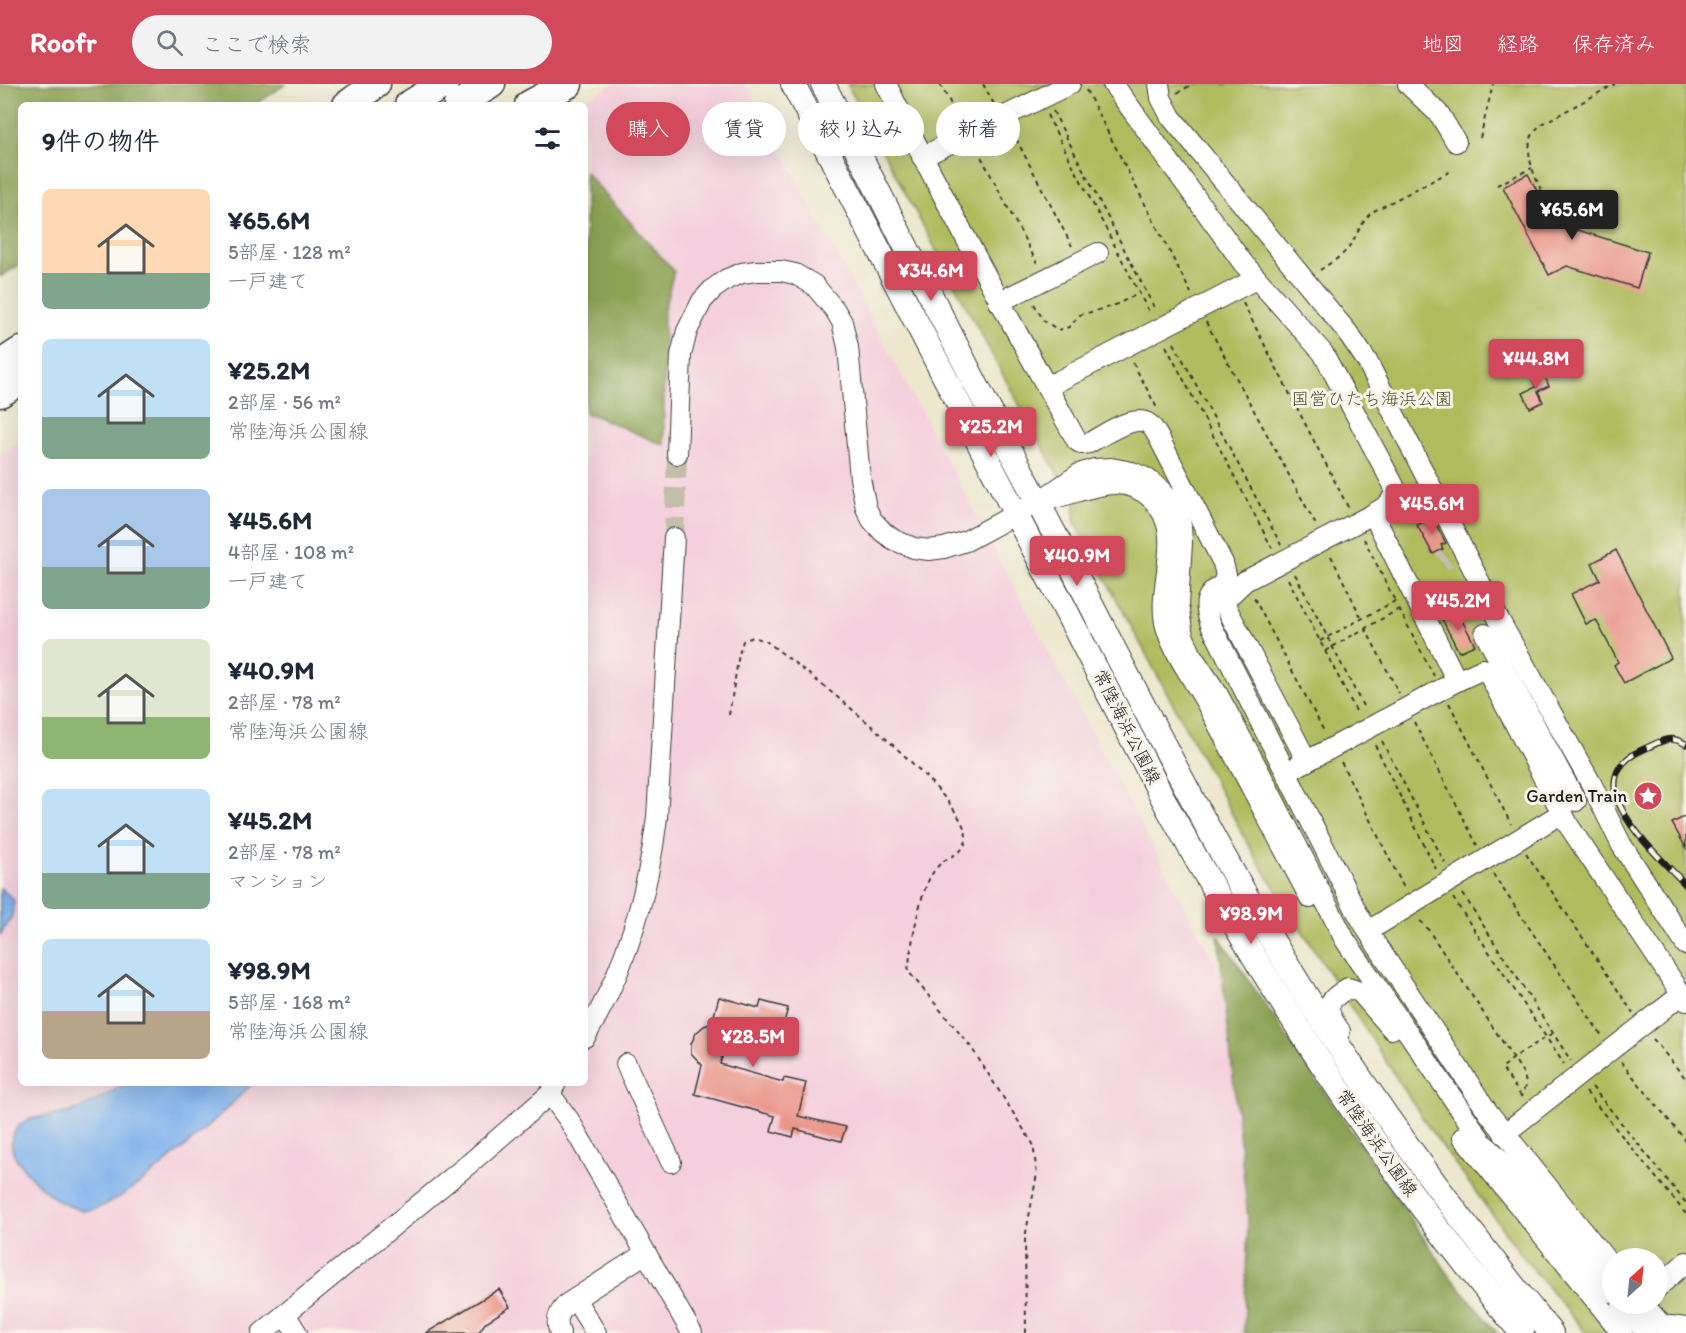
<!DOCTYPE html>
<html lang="ja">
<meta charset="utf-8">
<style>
body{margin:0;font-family:Itim,"Klee One",sans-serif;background:#f2f2f3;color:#1f2937;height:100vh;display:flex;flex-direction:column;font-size:22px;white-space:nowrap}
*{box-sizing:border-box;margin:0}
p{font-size:20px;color:#747a83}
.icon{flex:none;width:33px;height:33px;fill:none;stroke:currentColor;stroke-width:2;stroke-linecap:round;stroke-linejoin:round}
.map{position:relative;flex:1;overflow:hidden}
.details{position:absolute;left:18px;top:18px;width:570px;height:984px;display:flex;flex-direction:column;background:#fff;border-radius:9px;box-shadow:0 6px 24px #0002}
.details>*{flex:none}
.guide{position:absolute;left:606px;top:18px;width:570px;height:54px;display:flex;gap:12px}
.needle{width:39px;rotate:27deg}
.controls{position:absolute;left:1602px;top:1164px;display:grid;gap:12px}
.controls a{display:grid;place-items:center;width:66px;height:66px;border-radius:50%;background:#fff;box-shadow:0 6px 24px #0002;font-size:30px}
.price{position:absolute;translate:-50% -51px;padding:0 14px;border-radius:6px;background:#d1495b;color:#fff;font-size:20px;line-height:39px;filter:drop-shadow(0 2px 3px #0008)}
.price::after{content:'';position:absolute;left:50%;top:36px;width:18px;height:14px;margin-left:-9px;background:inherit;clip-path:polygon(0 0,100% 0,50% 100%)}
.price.active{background:#222;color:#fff}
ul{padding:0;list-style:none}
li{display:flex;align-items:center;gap:18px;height:150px;padding:0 24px}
li span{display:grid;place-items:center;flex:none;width:168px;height:120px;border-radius:9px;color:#555}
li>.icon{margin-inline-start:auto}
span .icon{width:72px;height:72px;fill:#fffc;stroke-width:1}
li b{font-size:26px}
h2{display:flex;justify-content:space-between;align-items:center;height:72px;padding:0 24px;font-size:26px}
.pill{padding:0 21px;border-radius:27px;background:#fff;box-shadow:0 6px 24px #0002;font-size:21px;line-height:54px}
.pill.active{background:#d1495b;color:#fff}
header{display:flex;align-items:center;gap:36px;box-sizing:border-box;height:84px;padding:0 30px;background:#d1495b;color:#fff}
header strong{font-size:28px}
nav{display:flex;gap:33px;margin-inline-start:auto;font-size:21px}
.search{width:420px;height:54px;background:#f2f2f3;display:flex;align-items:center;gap:15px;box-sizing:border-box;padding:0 21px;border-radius:33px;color:#747a83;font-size:22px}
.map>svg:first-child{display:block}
</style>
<header>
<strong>Roofr</strong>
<div class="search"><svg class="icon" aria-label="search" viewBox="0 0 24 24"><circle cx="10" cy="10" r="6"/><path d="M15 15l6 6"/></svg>ここで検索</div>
<nav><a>地図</a><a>経路</a><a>保存済み</a></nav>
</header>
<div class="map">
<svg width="1686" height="1249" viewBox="0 0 1686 1249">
<rect width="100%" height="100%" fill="#f7f3e8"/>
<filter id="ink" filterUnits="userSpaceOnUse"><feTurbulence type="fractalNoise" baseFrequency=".0167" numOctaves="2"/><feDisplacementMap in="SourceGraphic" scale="12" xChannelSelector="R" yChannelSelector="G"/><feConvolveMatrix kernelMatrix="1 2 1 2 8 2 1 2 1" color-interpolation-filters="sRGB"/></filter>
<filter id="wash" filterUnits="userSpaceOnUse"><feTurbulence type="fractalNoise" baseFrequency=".008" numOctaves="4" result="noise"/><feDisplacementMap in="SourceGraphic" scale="24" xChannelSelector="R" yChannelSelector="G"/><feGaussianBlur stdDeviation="1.35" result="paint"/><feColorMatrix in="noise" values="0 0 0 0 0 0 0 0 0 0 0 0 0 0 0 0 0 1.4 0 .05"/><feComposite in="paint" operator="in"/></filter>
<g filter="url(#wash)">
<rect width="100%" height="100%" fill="#ede7cd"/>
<path fill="#f4cfdd" d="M614 0H746L1322 1080 1462 1249H0V369L21 356V999H585V21H575Z"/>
<path fill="#afbb5d" stroke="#666c3c" stroke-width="1.5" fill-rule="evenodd" d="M847 0H1686V1249H1586L1526 1177 1429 1044 1341 908 1254 771 1074 436 1075 417 1056 387 1004 293ZM1612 1174H1658V1220H1612Z"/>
<g fill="#8ba354" stroke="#546038" stroke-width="1.5">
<path d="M0 0H286L255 21H21V180L0 193Z"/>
<path d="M585 88 674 187 664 226V361L593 331 585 330Z"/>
<path d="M1218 851 1449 1191 1497 1249H1244L1248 1134Z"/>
</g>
<g fill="#80b3ed" stroke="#4e6884" stroke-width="1.5">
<path d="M0 804 14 816 12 832 0 851Z"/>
<path d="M125 999H253C227 1025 117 1132 83 1126 57 1122 36 1100 21 1081 12 1070 7 1056 17 1044 30 1029 55 1034 73 1027 92 1021 108 1010 125 999Z"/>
</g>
<g id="blocks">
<g fill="#ea978a">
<path d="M1528 90 1557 144 1562 141 1648 168 1637 204 1567 182 1549 191 1503 103Z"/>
<path d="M1543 288 1549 302 1538 307 1543 318 1530 324 1523 309 1536 303 1531 293Z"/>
<path d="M1432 433 1446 459 1441 461 1443 465 1433 470 1417 441Z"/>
<path d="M1616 466 1671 574 1624 599 1614 581 1618 578 1596 536 1586 540 1571 510 1600 496 1592 479Z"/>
<path d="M1457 527 1475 561 1459 568 1442 535Z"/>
<path d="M1686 732V764L1672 739Z"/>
<path d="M719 913 759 924 761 917 788 924 776 968 727 956 720 980 783 998 784 994 806 999 798 1032 846 1043 841 1057 795 1045 793 1053 771 1047 775 1032 695 1010 702 981 691 969V960L696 949 704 942 712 939Z"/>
<path d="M499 1205 510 1223 486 1238 478 1249H426Z"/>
</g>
</g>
</g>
<g filter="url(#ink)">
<use href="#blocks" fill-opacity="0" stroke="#3b3a37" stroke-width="1.5"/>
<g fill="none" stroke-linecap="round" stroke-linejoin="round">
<g stroke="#c3beaa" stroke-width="20" stroke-dasharray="20 10" stroke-linecap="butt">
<path d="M674 454 677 370"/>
<path d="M1442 478 1447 474"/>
</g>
<g stroke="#3b3a37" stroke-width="22">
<g id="minor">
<path d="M886 0C946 121 1011 239 1077 357L1082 360 1089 359C1104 351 1134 329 1149 340 1154 344 1157 351 1160 356L1223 479 1226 491 1223 500C1203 512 1204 520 1211 541L1358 830 1374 857 1488 1028 1612 1183"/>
<path d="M1113 0 1243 179 1323 269 1394 402C1396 418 1385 423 1373 430L1457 597 1483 585 1487 587 1569 742 1686 917"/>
<path d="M1159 0 1161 14 1171 33 1348 249 1367 277 1498 534 1592 701 1621 760 1686 861"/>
<path d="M1408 0 1440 31 1456 58"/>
<path d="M922 73 1070 0"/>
<path d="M999 218 1098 169"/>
<path d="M1047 303 1256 195"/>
<path d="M677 370 681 271 687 247 702 217 713 205 727 195 742 189 756 187H781L795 190 814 201 835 226 842 238 848 263 860 394 866 424 872 436 883 448 894 456 914 464 929 466 944 464 966 457 1038 418 1079 390 1094 385 1111 384 1132 388 1146 394 1158 403 1173 420 1181 441 1182 459 1178 521 1183 551 1192 572 1217 609 1260 689 1345 856 1483 1059 1514 1088 1612 1208"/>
<path d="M1050 415C1085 408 1121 385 1152 415 1189 450 1153 504 1167 546 1176 573 1194 596 1208 622 1242 686 1276 750 1310 814"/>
<path d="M1485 550 1576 717"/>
<path d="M1307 677 1225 521 1228 513 1245 497 1373 430"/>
<path d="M1296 683 1457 597"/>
<path d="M1368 847 1562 729"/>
<path d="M1340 947C1324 924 1325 918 1348 904L1360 908 1392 945"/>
<path d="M585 953C626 885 648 811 657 733L674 454"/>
<path d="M626 980 671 1078"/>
<path d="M550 1010 569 1036 692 1249"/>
<path d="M1504 1050 1681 911"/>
<path d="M1463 1053 1622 1249"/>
<path d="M1658 1203 1686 1178"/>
<path d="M575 1215 596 1249"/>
<path d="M1622 1220 1646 1249"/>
<path d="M1643 1220 1662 1241 1686 1244"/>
<path d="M285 1230 297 1249"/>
<path d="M262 1249 470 1079 550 1010 556 999"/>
<path d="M560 1249C555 1237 558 1229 567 1220L646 1169"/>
</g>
</g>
<g stroke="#3b3a37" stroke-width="26">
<g id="major">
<path d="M793 0 1168 724C1270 909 1385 1088 1522 1249"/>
<path d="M823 0C877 103 928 208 982 312 1015 376 1050 440 1083 505 1154 643 1224 782 1307 913 1381 1030 1464 1142 1551 1249"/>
</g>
</g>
<g stroke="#3b3a37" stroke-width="31">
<g id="highway">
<path d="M347 21 376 0"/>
<path d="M409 21 444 0"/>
<path d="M458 21 491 0"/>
<path d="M529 21 568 0"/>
<path d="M0 281 21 267"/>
<path d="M0 309 21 296"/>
</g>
</g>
<g stroke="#3b3a37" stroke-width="2" stroke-dasharray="4.5 4.5" stroke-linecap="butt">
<path d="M940 0 960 37"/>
<path d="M983 0 994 20"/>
<path d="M1086 6 1191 209"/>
<path d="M1177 9 1193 0"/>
<path d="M1053 27 1156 227"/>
<path d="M1047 31 1150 230"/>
<path d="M1012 47 1072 162"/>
<path d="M1480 54 1493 0"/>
<path d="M977 65 1037 179"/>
<path d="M1497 101 1532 84"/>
<path d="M1558 138C1545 111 1509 61 1544 39L1615 0"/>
<path d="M1320 186C1330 179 1344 172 1350 161 1358 150 1361 138 1372 128L1453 86"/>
<path d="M1243 219 1349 425"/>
<path d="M1034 220 1044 237 1059 246 1069 243 1080 231 1113 222 1138 210"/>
<path d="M1206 238 1316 441"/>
<path d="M1174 259 1281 461"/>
<path d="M1166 262 1272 464"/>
<path d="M1133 279 1157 324"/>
<path d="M1364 455 1395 517"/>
<path d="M1331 472 1362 535"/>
<path d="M1295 490 1365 626"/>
<path d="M1288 495 1358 631"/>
<path d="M1254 514 1325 649"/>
<path d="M1399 525 1434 592"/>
<path d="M1365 544 1399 609"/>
<path d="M1320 557 1397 516"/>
<path d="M1325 567 1401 524"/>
<path d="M1449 619 1511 740"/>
<path d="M729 631 739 570 743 557 753 553 766 557C803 585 972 714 966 756 964 770 949 772 941 779 938 782 934 787 932 790 919 810 911 863 908 887L971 963 1033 1060 1037 1090 1025 1154 1026 1249"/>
<path d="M1414 638 1477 761"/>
<path d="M1382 657 1445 779"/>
<path d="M1375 661 1436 785"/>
<path d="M1341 678 1404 804"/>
<path d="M1526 769 1633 929"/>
<path d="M1493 790 1602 952"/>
<path d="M1463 810 1571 977"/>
<path d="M1453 814 1564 980"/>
<path d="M1420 837 1425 841 1524 990 1526 1000 1521 1013"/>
<path d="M1653 955 1686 995"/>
<path d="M1621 978 1686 1057"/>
<path d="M1592 1003 1686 1119"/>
<path d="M1586 1008 1686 1130"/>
<path d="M1521 1012 1502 984 1516 972 1553 949"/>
</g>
<use href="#minor" stroke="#fff" stroke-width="20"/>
<use href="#major" stroke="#fff" stroke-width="24"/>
<use href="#highway" stroke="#fff" stroke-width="28"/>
<g stroke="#1c1c1c" stroke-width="7">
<path id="rail" d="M1686 660C1668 650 1661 658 1644 665 1570 697 1657 770 1686 801"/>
</g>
<use href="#rail" stroke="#f7f3e8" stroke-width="4.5" stroke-dasharray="14" stroke-linecap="butt"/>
</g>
</g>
<defs>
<g id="sight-disc" transform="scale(1.5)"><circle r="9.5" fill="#d1495b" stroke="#f7f3e8"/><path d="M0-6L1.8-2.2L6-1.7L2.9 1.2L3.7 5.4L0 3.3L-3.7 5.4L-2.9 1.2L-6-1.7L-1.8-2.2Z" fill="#fff"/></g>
</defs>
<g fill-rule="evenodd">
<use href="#sight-disc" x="1648" y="712"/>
</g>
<g text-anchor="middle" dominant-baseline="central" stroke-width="6" stroke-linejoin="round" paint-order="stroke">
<g font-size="18" fill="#4f5433" stroke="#f7f3e8">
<text x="1372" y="315">国営ひたち海浜公園</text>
</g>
<g font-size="18" fill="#1c1c1c" stroke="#f7f3e8">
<text transform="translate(1127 643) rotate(63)">常陸海浜公園線</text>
<text transform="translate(1377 1059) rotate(55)">常陸海浜公園線</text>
</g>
<g font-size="18" fill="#1c1c1c" stroke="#f7f3e8" text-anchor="end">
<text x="1627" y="712">Garden Train</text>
</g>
</g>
</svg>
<div class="controls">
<a><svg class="needle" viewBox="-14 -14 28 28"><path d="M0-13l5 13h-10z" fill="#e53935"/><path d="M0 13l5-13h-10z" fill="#747a83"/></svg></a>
</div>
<b class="price active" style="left:1572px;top:157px">¥65.6M</b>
<b class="price" style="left:931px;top:218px">¥34.6M</b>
<b class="price" style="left:1536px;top:306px">¥44.8M</b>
<b class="price" style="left:991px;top:374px">¥25.2M</b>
<b class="price" style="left:1432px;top:451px">¥45.6M</b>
<b class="price" style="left:1077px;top:503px">¥40.9M</b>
<b class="price" style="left:1458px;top:548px">¥45.2M</b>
<b class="price" style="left:1251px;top:861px">¥98.9M</b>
<b class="price" style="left:753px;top:984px">¥28.5M</b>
<div class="guide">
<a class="pill active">購入</a>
<a class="pill">賃貸</a>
<a class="pill">絞り込み</a>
<a class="pill">新着</a>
</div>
<section class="details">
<h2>9件の物件<svg class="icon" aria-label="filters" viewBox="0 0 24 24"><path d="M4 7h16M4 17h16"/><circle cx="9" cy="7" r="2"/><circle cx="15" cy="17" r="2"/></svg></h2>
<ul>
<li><span style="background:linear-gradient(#ffd9b3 70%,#7fa58c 0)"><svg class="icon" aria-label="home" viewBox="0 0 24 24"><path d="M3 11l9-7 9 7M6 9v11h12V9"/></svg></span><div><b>¥65.6M</b><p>5部屋 · 128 m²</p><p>一戸建て</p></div></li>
<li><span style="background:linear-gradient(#bfe0f5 65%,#7fa58c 0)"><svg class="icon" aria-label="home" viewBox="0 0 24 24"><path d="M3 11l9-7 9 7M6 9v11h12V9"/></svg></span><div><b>¥25.2M</b><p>2部屋 · 56 m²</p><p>常陸海浜公園線</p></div></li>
<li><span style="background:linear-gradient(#a9c7e8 65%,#7fa58c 0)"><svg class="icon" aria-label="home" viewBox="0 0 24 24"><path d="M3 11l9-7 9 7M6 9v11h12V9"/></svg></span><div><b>¥45.6M</b><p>4部屋 · 108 m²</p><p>一戸建て</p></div></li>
<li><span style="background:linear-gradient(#dfe7d0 65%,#8fb573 0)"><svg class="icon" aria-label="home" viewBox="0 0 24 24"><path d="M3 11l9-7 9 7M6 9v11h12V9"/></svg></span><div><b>¥40.9M</b><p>2部屋 · 78 m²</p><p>常陸海浜公園線</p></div></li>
<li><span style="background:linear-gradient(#bfe0f5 70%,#7fa58c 0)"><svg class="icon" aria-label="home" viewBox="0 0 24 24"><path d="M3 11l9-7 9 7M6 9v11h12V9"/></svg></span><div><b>¥45.2M</b><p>2部屋 · 78 m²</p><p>マンション</p></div></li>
<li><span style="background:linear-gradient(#bfe0f5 60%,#b9a48a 0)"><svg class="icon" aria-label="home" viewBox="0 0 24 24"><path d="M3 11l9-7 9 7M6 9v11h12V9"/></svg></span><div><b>¥98.9M</b><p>5部屋 · 168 m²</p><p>常陸海浜公園線</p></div></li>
</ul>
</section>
</div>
